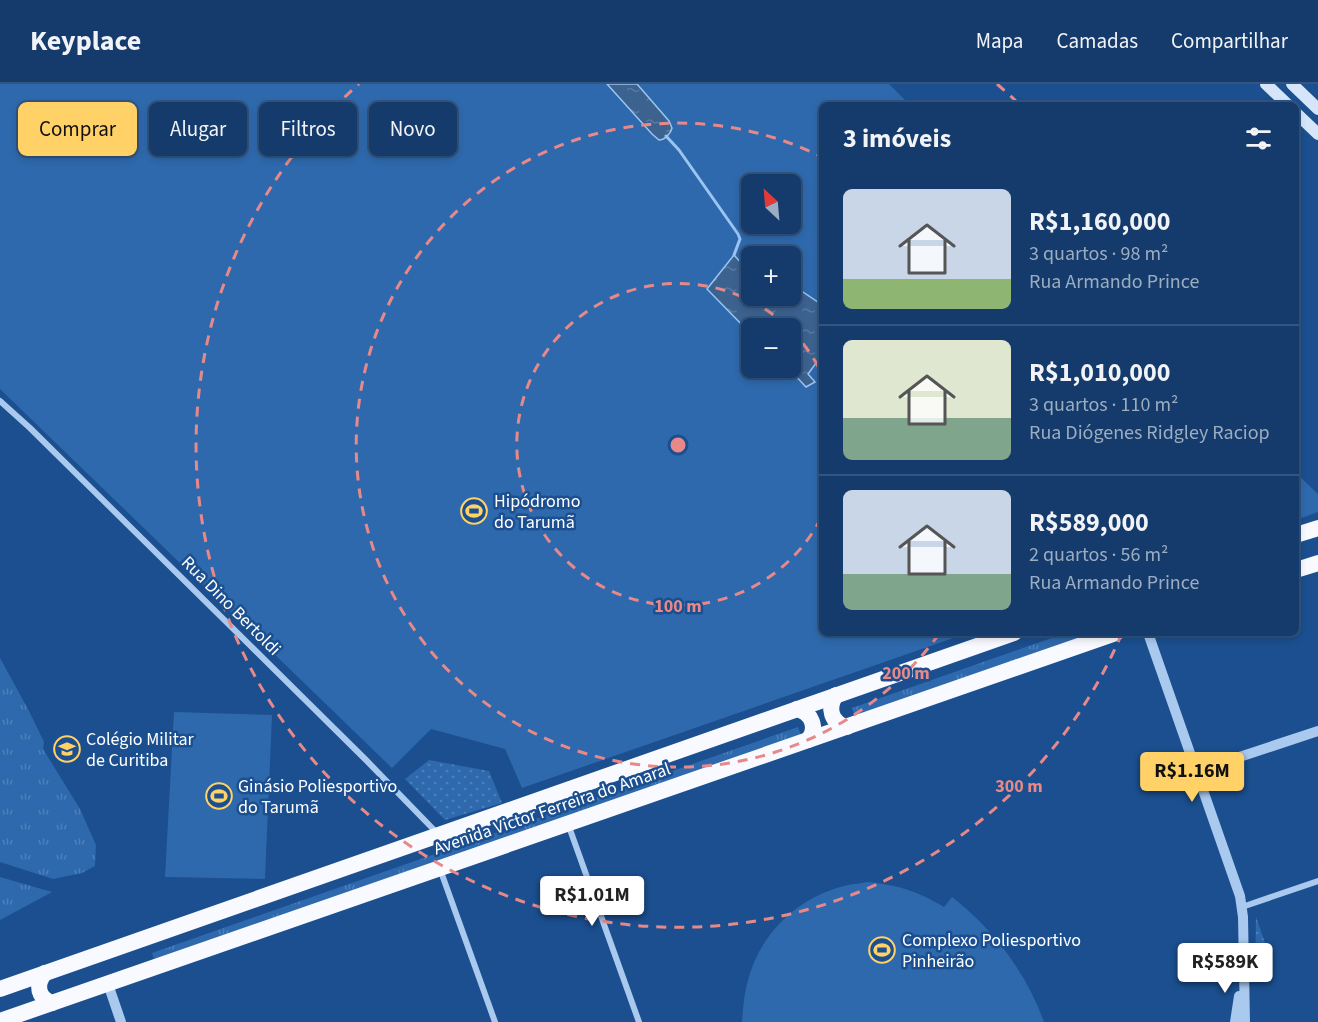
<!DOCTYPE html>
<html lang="pt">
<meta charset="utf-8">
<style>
body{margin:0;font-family:"Source Sans 3",sans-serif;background:#1d4271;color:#f1f3f6;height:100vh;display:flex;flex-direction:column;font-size:22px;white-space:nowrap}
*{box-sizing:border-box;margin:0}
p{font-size:20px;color:#9dadc1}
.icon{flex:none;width:33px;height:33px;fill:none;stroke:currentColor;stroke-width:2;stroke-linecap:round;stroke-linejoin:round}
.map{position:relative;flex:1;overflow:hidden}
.sheet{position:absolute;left:819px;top:18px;width:480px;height:534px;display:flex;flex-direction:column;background:#143b6b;border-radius:9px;box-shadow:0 3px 9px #0003,0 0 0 2px #33557e}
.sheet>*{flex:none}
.banner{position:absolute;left:18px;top:18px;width:570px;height:54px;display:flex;gap:12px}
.needle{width:39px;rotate:334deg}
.buttons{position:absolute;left:741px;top:90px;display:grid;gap:12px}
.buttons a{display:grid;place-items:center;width:60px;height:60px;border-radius:9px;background:#143b6b;box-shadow:0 3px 9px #0003,0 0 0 2px #33557e;font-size:30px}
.price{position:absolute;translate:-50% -51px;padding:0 14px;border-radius:6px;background:#fff;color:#222;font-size:20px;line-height:39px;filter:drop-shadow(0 2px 3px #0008)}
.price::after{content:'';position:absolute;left:50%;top:36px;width:18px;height:14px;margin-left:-9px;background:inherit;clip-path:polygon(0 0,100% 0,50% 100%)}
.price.on{background:#ffd166;color:#111}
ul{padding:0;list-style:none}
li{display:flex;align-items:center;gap:18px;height:150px;padding:0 24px}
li+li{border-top:2px solid #33557e}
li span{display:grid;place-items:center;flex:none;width:168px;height:120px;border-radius:9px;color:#555}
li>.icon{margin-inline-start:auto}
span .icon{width:72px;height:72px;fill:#fffc;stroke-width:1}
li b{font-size:26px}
h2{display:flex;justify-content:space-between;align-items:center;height:72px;padding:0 24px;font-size:26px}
.chip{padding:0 21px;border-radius:9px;background:#143b6b;box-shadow:0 3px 9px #0003,0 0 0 2px #33557e;font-size:21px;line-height:54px}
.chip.on{background:#ffd166;color:#111}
header{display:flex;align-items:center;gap:36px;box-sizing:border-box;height:84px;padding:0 30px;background:#143b6b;border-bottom:2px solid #33557e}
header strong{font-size:28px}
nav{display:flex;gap:33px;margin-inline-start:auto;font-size:21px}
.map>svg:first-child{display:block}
</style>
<header>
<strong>Keyplace</strong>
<nav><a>Mapa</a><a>Camadas</a><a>Compartilhar</a></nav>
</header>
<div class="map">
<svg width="1318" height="938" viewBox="0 0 1318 938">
<defs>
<pattern id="grass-tufts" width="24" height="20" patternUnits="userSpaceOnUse" patternTransform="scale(1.5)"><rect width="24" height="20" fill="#2e69ad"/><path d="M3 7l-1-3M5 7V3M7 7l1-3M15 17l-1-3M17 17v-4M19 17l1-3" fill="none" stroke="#4d80b9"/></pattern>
<pattern id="park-dots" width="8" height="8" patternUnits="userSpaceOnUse" patternTransform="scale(1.5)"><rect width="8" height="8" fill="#2e69ad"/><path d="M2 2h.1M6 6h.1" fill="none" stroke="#4d80b9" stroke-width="1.8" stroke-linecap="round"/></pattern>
<pattern id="water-ripples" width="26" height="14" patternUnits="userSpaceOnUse" patternTransform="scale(1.5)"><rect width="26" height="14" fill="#3c6290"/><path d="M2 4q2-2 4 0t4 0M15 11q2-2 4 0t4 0" fill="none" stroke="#597aa1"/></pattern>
</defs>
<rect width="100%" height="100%" fill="#1b4f8f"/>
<g fill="url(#grass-tufts)">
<path d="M1066 549H1100L856 635 852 624Z"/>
<path d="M0 574 29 627 44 658 43 665 80 725 96 761 95 782 82 789 53 795 0 778Z"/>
<path d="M798 643 801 651 154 875 152 869Z"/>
<path d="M0 793 52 808 0 836Z"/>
</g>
<g fill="url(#park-dots)">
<path d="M429 676 489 687 502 719 445 736 405 695Z"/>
<path d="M1256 833 1273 882 1255 889Z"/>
</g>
<g fill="#2e69ad" fill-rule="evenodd">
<path d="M0 0H889L910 21H822V549H968L522 704 505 665 431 645 392 684 0 305ZM752 100H790V140H752ZM752 172H790V212H752ZM752 244H790V284H752Z"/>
<path d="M1296 389 1318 410V428L1296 436Z"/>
<path d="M174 628 272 631 265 795 165 793Z"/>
<path d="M867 798C899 801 917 807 944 823L952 813C993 845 1026 888 1044 938H742C743 924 744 910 748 896 760 850 797 814 844 802 851 800 859 800 867 798Z"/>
</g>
<g fill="url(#water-ripples)" stroke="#9cc4f0" stroke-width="1.5">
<path d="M607 0H637L669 37 672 44C671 49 665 56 659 56L652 50Z"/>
<path d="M734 171 751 190 752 212H771L775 216 779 217 785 212H790L791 205 797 204 822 221V271L808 290 815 298 806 303 793 289 784 284H790V244H752L751 256 746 245 707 205Z"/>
</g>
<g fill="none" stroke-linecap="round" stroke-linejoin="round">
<path stroke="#9cc4f0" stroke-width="3" d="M666 52 679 66 738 150 740 155 734 171"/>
<g stroke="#a9c9ee" stroke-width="6">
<path d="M0 317 30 344 366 676 438 750"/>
<path d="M568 740 639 938"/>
<path d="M440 785 495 938"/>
<path d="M1242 823 1318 797"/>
</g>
<g stroke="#a9c9ee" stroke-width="10">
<path d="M1148 549 1240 812 1243 833 1245 938"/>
<path d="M1197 687 1318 647"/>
<path d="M108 900 121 938"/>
<path d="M1235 938 1239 912"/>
</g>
<g stroke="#d6e6fa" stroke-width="12">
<path d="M1266 0 1288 21"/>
<path d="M1292 0 1318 25"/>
<path d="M1296 29 1318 50"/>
</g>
<g stroke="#f8faff" stroke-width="16">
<path d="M1296 451 1318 444"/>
<path d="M1296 486 1318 479"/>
<path d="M836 611C827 624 831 639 847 643"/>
<path d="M797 625C812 629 818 644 808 656"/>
<path d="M45 889C35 901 38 914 52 919"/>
<path d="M0 905 1014 549"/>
<path d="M0 937 1116 549"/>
</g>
</g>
<g fill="none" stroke="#e88989" stroke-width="3" stroke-dasharray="10 8">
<path d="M821 434A161 161 0 1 1 789 244M791 246A161 161 0 0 1 821 288"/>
<path d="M939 550A322 322 0 1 1 822 73"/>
<path d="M1122 549A482 482 0 1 1 359 0M997 0A482 482 0 0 1 1019 20"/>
</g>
<defs>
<g id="stadium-ring" transform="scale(1.35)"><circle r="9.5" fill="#1b4f8f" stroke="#ffd166" stroke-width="1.5"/><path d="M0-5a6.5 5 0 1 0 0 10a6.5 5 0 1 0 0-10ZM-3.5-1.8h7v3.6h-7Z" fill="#ffd166"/></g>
<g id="school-ring" transform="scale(1.35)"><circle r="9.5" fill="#1b4f8f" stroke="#ffd166" stroke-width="1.5"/><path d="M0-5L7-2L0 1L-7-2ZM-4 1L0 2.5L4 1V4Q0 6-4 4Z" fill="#ffd166"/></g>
</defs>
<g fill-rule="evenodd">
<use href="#stadium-ring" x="474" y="427"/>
<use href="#school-ring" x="67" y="665"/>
<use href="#stadium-ring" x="219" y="712"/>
<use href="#stadium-ring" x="882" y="866"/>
</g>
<g text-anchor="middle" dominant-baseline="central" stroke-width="5" stroke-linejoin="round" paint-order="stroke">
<g font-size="18" fill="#fff" stroke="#1b4f8f" text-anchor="start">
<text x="494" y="417">Hipódromo<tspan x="494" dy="21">do Tarumã</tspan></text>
<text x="86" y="655">Colégio Militar<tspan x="86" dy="21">de Curitiba</tspan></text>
<text x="238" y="702">Ginásio Poliesportivo<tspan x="238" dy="21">do Tarumã</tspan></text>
<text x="902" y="856">Complexo Poliesportivo<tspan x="902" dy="21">Pinheirão</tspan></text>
</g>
<g font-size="18" fill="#fff" stroke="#1b4f8f">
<text transform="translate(231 522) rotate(45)">Rua Dino Bertoldi</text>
<text transform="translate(552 725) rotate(-19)">Avenida Victor Ferreira do Amaral</text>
</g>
</g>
<circle cx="678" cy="361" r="9" fill="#e88989" stroke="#1b4f8f" stroke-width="3"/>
<g font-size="18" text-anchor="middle" font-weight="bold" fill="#e88989" stroke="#1b4f8f" stroke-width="5" stroke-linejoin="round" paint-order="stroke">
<text x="678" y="528">100 m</text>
<text x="906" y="595">200 m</text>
<text x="1019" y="708">300 m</text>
</g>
</svg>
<div class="buttons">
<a><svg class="needle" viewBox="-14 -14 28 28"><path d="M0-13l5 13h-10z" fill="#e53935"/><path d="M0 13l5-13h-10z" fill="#9dadc1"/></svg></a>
<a>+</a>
<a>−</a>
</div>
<b class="price on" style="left:1192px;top:719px">R$1.16M</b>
<b class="price" style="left:592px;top:843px">R$1.01M</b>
<b class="price" style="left:1225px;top:910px">R$589K</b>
<div class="banner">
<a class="chip on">Comprar</a>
<a class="chip">Alugar</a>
<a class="chip">Filtros</a>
<a class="chip">Novo</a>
</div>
<section class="sheet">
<h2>3 imóveis<svg class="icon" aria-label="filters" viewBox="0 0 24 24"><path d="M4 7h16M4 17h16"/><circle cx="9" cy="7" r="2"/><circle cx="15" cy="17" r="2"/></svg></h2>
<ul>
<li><span style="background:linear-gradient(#c9d6e8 75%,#8fb573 0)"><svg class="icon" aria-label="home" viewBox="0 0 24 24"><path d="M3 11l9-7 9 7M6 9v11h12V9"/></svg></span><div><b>R$1,160,000</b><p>3 quartos · 98 m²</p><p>Rua Armando Prince</p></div></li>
<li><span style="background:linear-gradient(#dfe7d0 65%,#7fa58c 0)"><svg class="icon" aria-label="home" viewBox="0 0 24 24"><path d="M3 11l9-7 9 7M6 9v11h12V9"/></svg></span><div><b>R$1,010,000</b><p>3 quartos · 110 m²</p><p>Rua Diógenes Ridgley Raciop</p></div></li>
<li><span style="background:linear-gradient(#c9d6e8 70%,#7fa58c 0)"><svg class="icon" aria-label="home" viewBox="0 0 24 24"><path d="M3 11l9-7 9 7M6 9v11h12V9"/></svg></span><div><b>R$589,000</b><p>2 quartos · 56 m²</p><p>Rua Armando Prince</p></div></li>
</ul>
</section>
</div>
